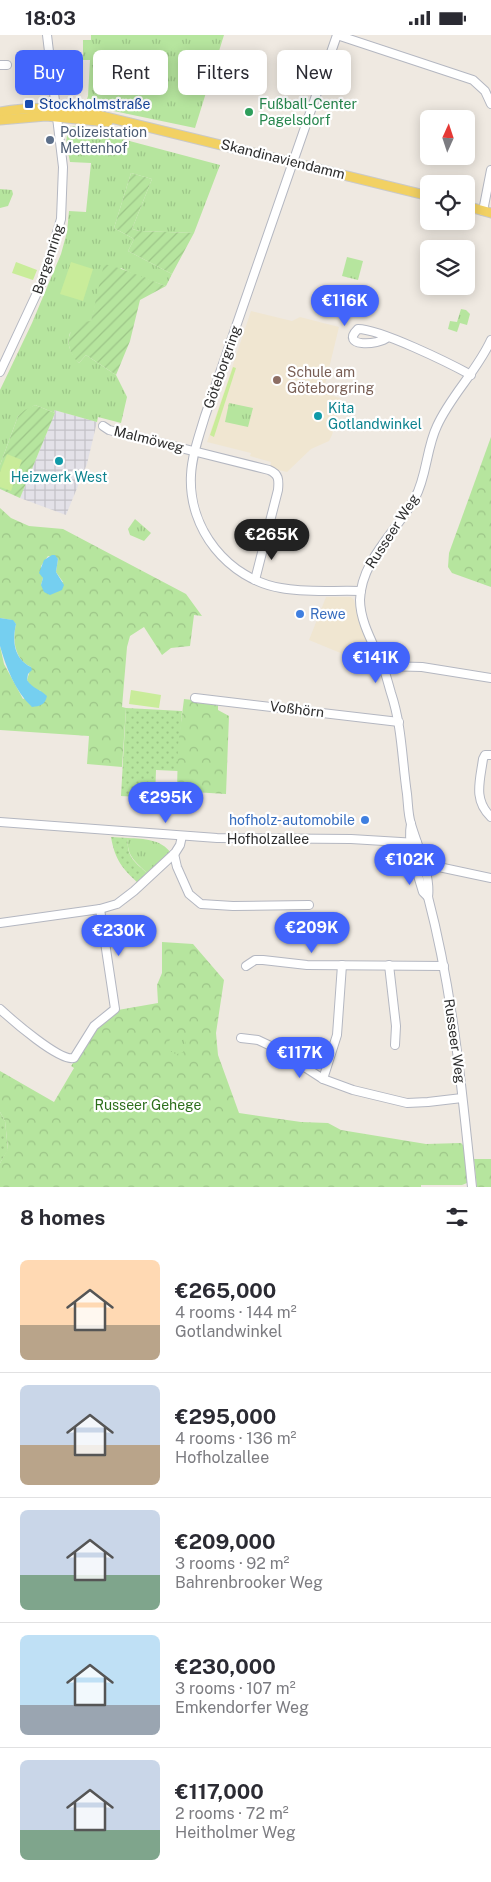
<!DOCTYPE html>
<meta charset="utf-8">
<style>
body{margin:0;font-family:"Public Sans",sans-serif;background:#f7f7f7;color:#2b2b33;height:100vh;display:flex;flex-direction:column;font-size:19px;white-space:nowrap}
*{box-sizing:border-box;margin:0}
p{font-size:16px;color:#7c7c81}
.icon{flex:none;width:28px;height:28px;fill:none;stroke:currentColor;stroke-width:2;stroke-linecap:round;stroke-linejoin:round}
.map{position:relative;height:1152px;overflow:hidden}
.drawer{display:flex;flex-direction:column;background:#fff;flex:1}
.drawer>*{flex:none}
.guide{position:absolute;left:15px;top:15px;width:461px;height:45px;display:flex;gap:10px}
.needle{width:32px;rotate:3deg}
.tools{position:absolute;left:420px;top:75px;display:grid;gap:10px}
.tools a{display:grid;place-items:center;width:55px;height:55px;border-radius:8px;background:#fff;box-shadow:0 2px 12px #0003;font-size:25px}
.price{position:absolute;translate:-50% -42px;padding:0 11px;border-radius:18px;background:#4264fb;color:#fff;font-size:16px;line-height:32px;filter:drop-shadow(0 1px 2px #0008)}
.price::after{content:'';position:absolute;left:50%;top:30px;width:15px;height:11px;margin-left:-8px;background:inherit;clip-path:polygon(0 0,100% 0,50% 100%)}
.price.active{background:#222;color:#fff}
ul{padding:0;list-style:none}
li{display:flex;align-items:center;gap:15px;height:125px;padding:0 20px}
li+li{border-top:1px solid #e1e1e2}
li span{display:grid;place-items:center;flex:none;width:140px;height:100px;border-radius:8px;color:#555}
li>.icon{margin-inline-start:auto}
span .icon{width:60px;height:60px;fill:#fffc;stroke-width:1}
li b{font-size:21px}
h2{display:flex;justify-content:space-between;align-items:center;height:60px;padding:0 20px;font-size:21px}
.tag{padding:0 18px;border-radius:8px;background:#fff;box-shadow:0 2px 12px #0003;font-size:18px;line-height:45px}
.tag.active{background:#4264fb;color:#fff}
.status{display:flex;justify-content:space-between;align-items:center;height:35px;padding:0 25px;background:#fff;direction:ltr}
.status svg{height:14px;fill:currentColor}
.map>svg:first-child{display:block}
</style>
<div class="status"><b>18:03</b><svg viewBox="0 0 49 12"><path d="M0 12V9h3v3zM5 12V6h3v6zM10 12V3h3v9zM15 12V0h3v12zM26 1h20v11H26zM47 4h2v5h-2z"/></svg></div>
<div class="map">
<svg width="491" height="1152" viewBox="0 0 491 1152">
<defs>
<pattern id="industrial-grid" width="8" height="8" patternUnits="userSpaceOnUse" patternTransform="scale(1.25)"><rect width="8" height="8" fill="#e3e1e8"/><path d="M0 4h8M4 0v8" fill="none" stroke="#c3c1c7"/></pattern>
<pattern id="grass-dots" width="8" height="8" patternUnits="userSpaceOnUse" patternTransform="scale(1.25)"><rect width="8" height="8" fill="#b6e59e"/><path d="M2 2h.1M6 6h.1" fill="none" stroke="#9dc588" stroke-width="1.8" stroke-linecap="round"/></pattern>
<pattern id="forest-crowns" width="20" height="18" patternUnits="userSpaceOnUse" patternTransform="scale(1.25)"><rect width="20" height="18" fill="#b6e59e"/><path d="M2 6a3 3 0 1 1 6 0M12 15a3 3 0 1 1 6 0" fill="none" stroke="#9dc588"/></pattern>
<pattern id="park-tufts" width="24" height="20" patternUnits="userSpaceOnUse" patternTransform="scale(1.25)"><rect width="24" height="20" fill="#b6e59e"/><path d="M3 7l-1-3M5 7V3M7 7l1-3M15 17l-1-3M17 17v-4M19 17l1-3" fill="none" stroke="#9dc588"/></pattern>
<pattern id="garden-furrows" width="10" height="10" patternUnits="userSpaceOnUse" patternTransform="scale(1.25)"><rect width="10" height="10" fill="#b6e59e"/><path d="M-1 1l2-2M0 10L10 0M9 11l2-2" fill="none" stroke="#9dc588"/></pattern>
</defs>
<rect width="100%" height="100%" fill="#efe9e1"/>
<path fill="url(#industrial-grid)" d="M54 375 97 387 87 429 66 480 20 463 55 378Z"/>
<g fill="#f0e6d1">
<path d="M251 276 292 286 300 282 339 292 323 358 340 363 341 367 332 400 329 406 311 414 287 437 270 433 271 427 250 421 251 418 207 407Z"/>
<path d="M326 562H351L354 565 358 582 372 618 355 624 309 605Z"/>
</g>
<g fill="url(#grass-dots)">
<path d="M126 673 182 676 178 736 156 735 155 763 121 761Z"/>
<path d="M111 802 128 803C126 822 135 827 148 839L139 849C122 833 115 825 111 802Z"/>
<path d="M0 1077 5 1086 8 1115 0 1128Z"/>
</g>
<g fill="url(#forest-crowns)" fill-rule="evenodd">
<path d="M491 402V552L452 538 448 532 449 518Z"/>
<path d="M0 473 11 483 29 491 63 494 186 559 202 581 194 580 190 611 171 613 162 620 144 592 130 601 127 612 122 672 126 673 122 732 87 729 89 701 0 695V611L4 629 23 664 41 656 32 653 27 645 31 632C15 625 12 606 16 589L12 585 0 583ZM48 521 58 524 56 537 63 547 41 550 43 543 41 531Z"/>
<path d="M184 664 218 668V675L229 681 226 759 177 756 178 711Z"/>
<path d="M162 907 193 909 224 945 216 998 218 1020 239 1078 301 1087 328 1088 341 1095 426 1109 461 1108 464 1111 467 1148 462 1150H421V1152H0V1128L8 1114 5 1086 0 1077V1036L54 1067 74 1033 71 1031 101 989 118 975 158 968 157 950 162 938Z"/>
<path d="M474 1124H491V1152H477Z"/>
</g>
<g fill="url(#park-tufts)">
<path d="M91 0H224L195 93 85 70 88 61 90 25H83V5H91Z"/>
<path d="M73 91 220 130 194 198 140 196 132 194 152 144 131 138 114 193 134 204 128 216 172 239 166 251 135 240 121 233 98 259 91 287 70 298C66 311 71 318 79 328L86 320 116 340 127 362 121 388 98 382 97 387 54 375 55 378 35 370 18 381 0 430V355L32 288 61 219 67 197 69 176 86 177 91 128 70 127C68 114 62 101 73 91Z"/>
<path d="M0 154 12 155 13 159 8 171 0 173Z"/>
<path d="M347 222 363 226 358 245 342 241Z"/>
<path d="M461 274 466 275 470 279 467 290 460 288 457 297 448 294 450 286 457 287Z"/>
<path d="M229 368 253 373 248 392 225 387Z"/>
<path d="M135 484 151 498 144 506 130 500 128 494Z"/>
<path d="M128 803C144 804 161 804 171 818L148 839C136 827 126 821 128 803Z"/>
<circle cx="177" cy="1010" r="9"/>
</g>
<g fill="url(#garden-furrows)">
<path d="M131 138 152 144 132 194 140 196 194 198 172 239 128 216 134 204 114 193Z"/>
<path d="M104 229C126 234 146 244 166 251L140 265 130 306 116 340 86 320 79 328C62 312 66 287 91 286Z"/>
<path d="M35 370 55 378 20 463 0 454V430L18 381 25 375Z"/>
</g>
<g fill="#c9ec9a">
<path d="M16 227 37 235 33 245 12 238Z"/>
<path d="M71 227 93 234 83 266 60 259Z"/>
<path d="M233 332 236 333 214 402 210 400Z"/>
<path d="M7 419 22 425 11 456 0 452V437Z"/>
<path d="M131 655 161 660 159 673 129 669Z"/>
</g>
<g fill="#75cff0">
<path d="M52 520H55L58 524 56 537 64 550 62 555 50 560 44 557 41 550 43 543 39 538 44 525Z"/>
<path d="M0 583 13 585 16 589C12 606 14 624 31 632L32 635 28 639 27 645C33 654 40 654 47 661 45 670 40 671 32 672 15 656 6 632 0 611 0 603 0 591 0 583Z"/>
</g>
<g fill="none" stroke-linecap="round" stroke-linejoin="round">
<g stroke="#b4b7c1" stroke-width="10">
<g id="minor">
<path d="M337 0 205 381C199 401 192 420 191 440 188 494 228 544 281 553 307 558 334 555 361 556"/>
<path d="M337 0 473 45 485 56 491 69"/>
<path d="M0 30H7"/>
<path d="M483 176 491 135"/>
<path d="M388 302C378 311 339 312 358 294 380 294 449 328 471 340"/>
<path d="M0 337 43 245 61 184 63 132 47 0"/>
<path d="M103 391 109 395 269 435C279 439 279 445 278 455L255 545"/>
<path d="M382 631 422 632 491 643"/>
<path d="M195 663 399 687"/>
<path d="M491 720H485L483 724C480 746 473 765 491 782"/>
<path d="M0 787 217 803 351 804 417 808"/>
<path d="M411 789C407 810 417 836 423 857L428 862"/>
<path d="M174 819 177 832 189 859 201 869 233 871 309 870"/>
<path d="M420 828 491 843"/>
<path d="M0 888 100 874 117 869 134 856 175 818 180 810 182 801"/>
<path d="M389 930 396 991 395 1010"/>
<path d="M246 931 255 925H263L307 930 444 931"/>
<path d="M0 974C12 985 60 1027 74 1023L94 991 115 974 100 874"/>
<path d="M241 1003 258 1005 275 1013 323 1044 353 1055 407 1068 428 1067 462 1063"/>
<path d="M323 1044 337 1000 342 930"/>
<path d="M472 1152C462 1055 453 957 428 862 431 840 417 810 411 789 408 780 408 768 407 759 402 725 402 691 391 658 388 648 386 639 382 629 374 610 360 587 360 565 361 525 397 496 415 463 427 441 426 414 437 391 451 360 477 336 491 305"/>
</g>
</g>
<g stroke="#c9c9c9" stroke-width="11">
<g id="major">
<path d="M0 77C31 71 59 72 90 78L429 161"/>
<path d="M0 85 46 81 108 87"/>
<path d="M466 171 491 178"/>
</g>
</g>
<use href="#minor" stroke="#fff" stroke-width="8"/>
<use href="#major" stroke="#f2d163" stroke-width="9"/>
</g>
<rect fill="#1a4fb4" stroke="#fff" stroke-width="2" x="24" y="64" width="10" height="10" rx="2.5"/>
<circle fill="#2e9e5b" stroke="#fff" stroke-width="2" cx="249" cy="77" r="5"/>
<circle fill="#5c6f8a" stroke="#fff" stroke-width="2" cx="50" cy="105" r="5"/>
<circle fill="#8d6e63" stroke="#fff" stroke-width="2" cx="277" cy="345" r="5"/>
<g fill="#0f9aa8" stroke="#fff" stroke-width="2">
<circle cx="318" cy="381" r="5"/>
<circle cx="59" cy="426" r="5"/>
</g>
<g fill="#3f7fe0" stroke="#fff" stroke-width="2">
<circle cx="300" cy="579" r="5"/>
<circle cx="365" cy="785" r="5"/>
</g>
<g text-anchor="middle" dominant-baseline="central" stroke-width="4.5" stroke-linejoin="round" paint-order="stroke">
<g font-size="14" fill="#164399" stroke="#fff" text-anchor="start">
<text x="39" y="69">Stockholmstraße</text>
</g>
<g font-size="14" fill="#27864d" stroke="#fff" text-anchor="start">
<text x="259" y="69">Fußball-Center<tspan x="259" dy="16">Pagelsdorf</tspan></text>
</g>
<g font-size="14" fill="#4e5e75" stroke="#fff" text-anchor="start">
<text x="60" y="97">Polizeistation<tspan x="60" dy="16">Mettenhof</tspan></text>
</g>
<g font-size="14" fill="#2e2e2e" stroke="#fff">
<text transform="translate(283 124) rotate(14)">Skandinaviendamm</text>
<text transform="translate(48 224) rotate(-72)">Bergenring</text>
<text transform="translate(222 332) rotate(-71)">Göteborgring</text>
<text transform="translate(149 404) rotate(14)">Malmöweg</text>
<text transform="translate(392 496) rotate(-57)">Russeer Weg</text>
<text transform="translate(297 674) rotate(7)">Voßhörn</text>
<text x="268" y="804">Hofholzallee</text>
<text transform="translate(455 1006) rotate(82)">Russeer Weg</text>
</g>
<g font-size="14" fill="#785e54" stroke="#fff" text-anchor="start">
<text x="287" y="337">Schule am<tspan x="287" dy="16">Göteborgring</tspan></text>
</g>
<g font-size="14" fill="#0d838f" stroke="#fff" text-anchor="start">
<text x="328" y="373">Kita<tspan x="328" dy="16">Gotlandwinkel</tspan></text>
<text x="59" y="442" text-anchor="middle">Heizwerk West</text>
</g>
<g font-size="14" fill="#366cbe" stroke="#fff" text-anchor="start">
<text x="310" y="579">Rewe</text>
<text x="355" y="785" text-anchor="end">hofholz-automobile</text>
</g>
<g font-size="14" fill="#2c6e1b" stroke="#fff">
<text x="148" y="1070">Russeer Gehege</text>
</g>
</g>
</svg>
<div class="tools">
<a><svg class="needle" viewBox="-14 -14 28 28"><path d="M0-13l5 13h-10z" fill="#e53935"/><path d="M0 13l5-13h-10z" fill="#7c7c81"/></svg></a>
<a><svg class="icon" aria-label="locate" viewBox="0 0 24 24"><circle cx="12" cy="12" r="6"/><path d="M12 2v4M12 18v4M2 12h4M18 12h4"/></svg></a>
<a><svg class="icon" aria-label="layers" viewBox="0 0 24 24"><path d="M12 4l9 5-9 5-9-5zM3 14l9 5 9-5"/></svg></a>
</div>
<b class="price" style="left:345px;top:292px">€116K</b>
<b class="price active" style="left:272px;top:526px">€265K</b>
<b class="price" style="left:376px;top:649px">€141K</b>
<b class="price" style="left:166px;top:789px">€295K</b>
<b class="price" style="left:410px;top:851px">€102K</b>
<b class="price" style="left:312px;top:919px">€209K</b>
<b class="price" style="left:119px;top:922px">€230K</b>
<b class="price" style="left:300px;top:1044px">€117K</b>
<div class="guide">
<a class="tag active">Buy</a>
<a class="tag">Rent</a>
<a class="tag">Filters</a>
<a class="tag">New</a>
</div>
</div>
<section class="drawer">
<h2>8 homes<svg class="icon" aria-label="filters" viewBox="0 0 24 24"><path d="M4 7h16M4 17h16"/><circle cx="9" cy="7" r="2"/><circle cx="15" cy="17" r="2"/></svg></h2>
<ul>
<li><span style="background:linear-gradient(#ffd9b3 65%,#b9a48a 0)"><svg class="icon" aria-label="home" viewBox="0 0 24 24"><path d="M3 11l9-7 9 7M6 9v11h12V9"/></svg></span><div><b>€265,000</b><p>4 rooms · 144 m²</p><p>Gotlandwinkel</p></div></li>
<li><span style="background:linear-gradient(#c9d6e8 60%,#b9a48a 0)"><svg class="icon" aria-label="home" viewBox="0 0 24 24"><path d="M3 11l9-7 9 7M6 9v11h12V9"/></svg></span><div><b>€295,000</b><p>4 rooms · 136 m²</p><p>Hofholzallee</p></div></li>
<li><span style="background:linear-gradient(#c9d6e8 65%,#7fa58c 0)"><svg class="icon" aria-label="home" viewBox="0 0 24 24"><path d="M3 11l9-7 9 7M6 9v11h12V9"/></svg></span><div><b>€209,000</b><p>3 rooms · 92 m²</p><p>Bahrenbrooker Weg</p></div></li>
<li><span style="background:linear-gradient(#bfe0f5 70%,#9aa5b1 0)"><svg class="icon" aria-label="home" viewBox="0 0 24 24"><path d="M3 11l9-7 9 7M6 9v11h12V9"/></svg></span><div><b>€230,000</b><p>3 rooms · 107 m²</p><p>Emkendorfer Weg</p></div></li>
<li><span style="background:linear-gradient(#c9d6e8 70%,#7fa58c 0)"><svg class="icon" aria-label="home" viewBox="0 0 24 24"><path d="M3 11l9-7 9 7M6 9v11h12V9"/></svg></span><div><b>€117,000</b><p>2 rooms · 72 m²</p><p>Heitholmer Weg</p></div></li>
</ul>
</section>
